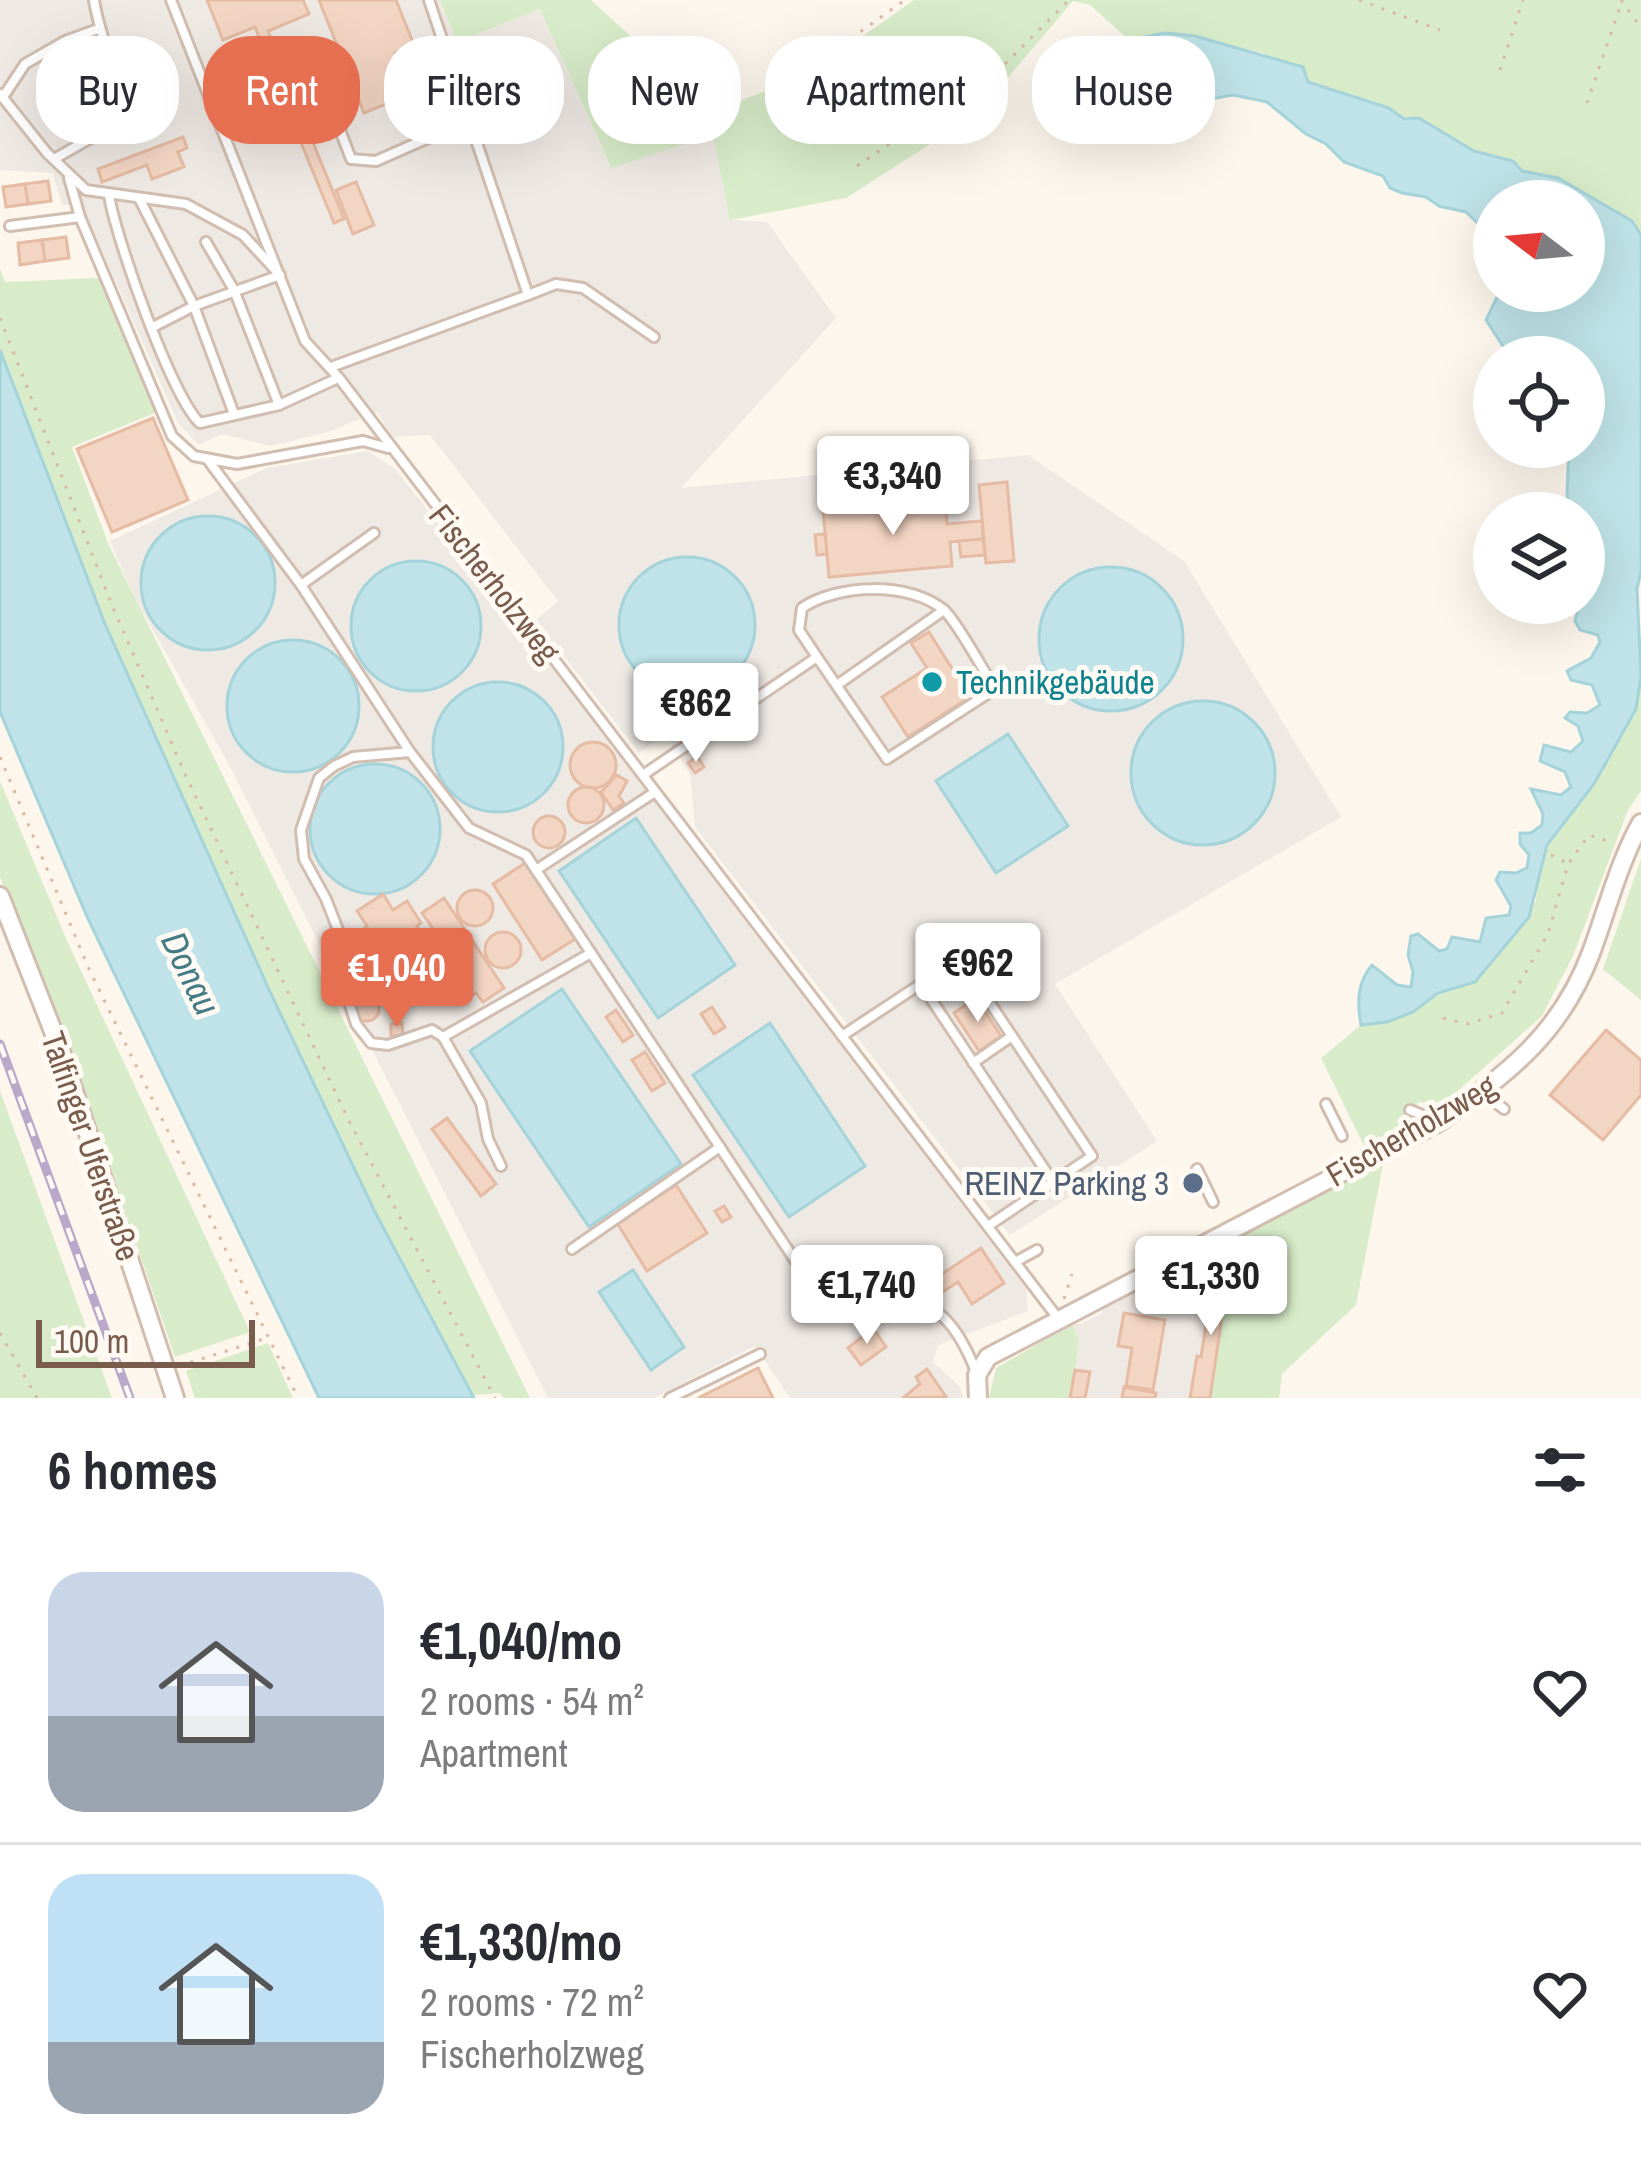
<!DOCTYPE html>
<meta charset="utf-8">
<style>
body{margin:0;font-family:"Archivo Narrow",sans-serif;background:#f2f2f3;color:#2b2b33;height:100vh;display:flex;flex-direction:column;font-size:45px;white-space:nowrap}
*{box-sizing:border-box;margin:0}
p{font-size:39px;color:#7c7c81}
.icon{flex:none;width:66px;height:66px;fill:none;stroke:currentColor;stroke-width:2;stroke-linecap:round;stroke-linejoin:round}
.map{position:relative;height:1398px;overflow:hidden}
.details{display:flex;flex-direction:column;background:#fff;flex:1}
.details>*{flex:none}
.guide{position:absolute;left:36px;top:36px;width:1569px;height:108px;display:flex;gap:24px}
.needle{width:78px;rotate:286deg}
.controls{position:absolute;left:1473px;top:180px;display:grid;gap:24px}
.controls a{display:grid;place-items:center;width:132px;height:132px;border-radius:50%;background:#fff;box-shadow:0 12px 48px #0002;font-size:60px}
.scale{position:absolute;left:36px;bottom:30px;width:219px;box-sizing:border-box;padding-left:12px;border:6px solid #7a5c4d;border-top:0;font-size:33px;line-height:42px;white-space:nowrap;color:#7a5c4d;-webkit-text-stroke:9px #fffaf3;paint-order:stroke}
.price{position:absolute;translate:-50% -102px;padding:0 27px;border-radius:12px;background:#fff;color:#222;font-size:39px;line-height:78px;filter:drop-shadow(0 3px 6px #0008)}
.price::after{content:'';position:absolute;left:50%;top:72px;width:36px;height:27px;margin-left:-18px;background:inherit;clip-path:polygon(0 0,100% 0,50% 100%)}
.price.selected{background:#e76f51;color:#fff}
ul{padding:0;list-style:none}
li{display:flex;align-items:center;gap:36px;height:300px;padding:0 48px}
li+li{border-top:3px solid #e1e1e2}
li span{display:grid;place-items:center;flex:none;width:336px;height:240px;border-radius:36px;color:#555}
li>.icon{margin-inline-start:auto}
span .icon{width:144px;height:144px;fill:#fffc;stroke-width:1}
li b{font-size:51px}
h2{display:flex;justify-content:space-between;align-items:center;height:144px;padding:0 48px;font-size:51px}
.tag{padding:0 42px;border-radius:48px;background:#fff;box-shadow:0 12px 48px #0002;font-size:42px;line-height:108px}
.tag.selected{background:#e76f51;color:#fff}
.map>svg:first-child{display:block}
</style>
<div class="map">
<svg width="1641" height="1398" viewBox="0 0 1641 1398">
<rect width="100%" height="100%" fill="#fdf6ec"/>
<g fill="#efe9e4">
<path d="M0 0H440L457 42 540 9 610 167 714 135 730 220 767 222 836 318 681 488 1028 455 1184 561 1341 817 1055 984 1157 1141 1010 1235 695 827 690 774 665 734 639 753 536 620 558 601 430 435 393 437 377 412 328 432 271 446 222 434 199 445 178 423 82 205H62L53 173 0 170Z"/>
<path d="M368 451 395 469 511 615 1026 1289 1028 1311 938 1345 933 1362 960 1387 963 1398H790L755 1346 654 1398H548L228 763 135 598 110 541 267 468Z"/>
<path d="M1201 1267 1229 1270 1210 1398H1071L1079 1341 1072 1324H1081L1101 1314 1104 1304Z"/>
</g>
<g fill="#d8ecc9">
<path d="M440 0H591L694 94 730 104 805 77 914 0H1641V235L1632 221 1558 178 1522 171 1513 161 1474 151 1419 118 1404 119 1389 108 1308 82 1263 53 1165 33 1129 40 1090 5 1073 1 977 114 846 198 730 220 713 135 611 168 540 9 457 42Z"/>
<path d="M0 269 5 282 98 278 157 412 72 447 108 543 530 1398H504L500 1393 473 1395 376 1214 271 994 105 624 0 350Z"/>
<path d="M1641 676V791L1628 810 1573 956 1542 1016 1443 1104 1418 1102 1406 1129 1365 1148 1321 1058 1361 1025 1387 1022 1413 1012 1438 993 1475 982 1513 938 1536 901 1538 873 1547 845 1595 783 1636 709Z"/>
<path d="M0 781 67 941 250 1332 175 1357 64 1031 0 877Z"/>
<path d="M1641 859V1000L1603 969Z"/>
<path d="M0 1091 112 1398H0Z"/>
<path d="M1383 1164 1356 1305 1282 1374 1279 1398H1210L1231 1240Z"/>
<path d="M1072 1324 1079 1341 1071 1398H989L996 1368Z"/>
<path d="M268 1343 293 1398H195L186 1371Z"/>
</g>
<g fill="#bfe3e8" stroke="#a5d3da" stroke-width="3">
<path d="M1165 33 1195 36 1303 67 1308 82 1389 108 1404 119 1419 118 1474 151 1513 161 1522 171 1558 178 1632 221 1641 235V571L1637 589 1641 676 1636 709 1594 784 1547 845 1529 917 1475 982 1438 993 1413 1012 1387 1022 1361 1025C1357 1002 1357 983 1372 965L1397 985 1411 987 1413 972 1408 955 1411 936 1418 934 1439 951 1447 949 1452 937 1480 942 1486 918 1509 915 1511 906 1496 880 1500 872 1516 873 1527 868 1529 855 1520 844V833H1531L1542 825 1543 814 1531 789 1561 795 1571 787 1565 772 1540 761 1544 745 1571 752 1583 741 1578 726 1565 718 1570 712 1587 713 1600 705 1592 685 1571 680 1567 671 1591 658 1600 642 1598 635 1580 630 1575 621 1580 603H1584V513H1570L1567 495 1569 447H1584V357H1510L1486 320 1500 291H1584V201H1494V239L1466 212 1439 206 1426 197 1402 193 1390 188 1383 176 1344 162 1326 144 1306 134 1267 102 1233 95 1211 99 1194 88 1153 89 1145 71 1103 54 1129 40Z"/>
<path d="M0 350 105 624 271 994 376 1214 474 1398H319L88 919 0 712Z"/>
<circle cx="208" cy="583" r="67"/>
<circle cx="687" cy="625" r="68"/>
<circle cx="416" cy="626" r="65"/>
<circle cx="1111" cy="639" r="72"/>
<circle cx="293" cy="706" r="66"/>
<circle cx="498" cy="747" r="65"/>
<circle cx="1203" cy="773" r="72"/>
<path d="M1008 734 1068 826 996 873 936 781Z"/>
<circle cx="375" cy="829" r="65"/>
<path d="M636 818 735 965 658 1018 559 871Z"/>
<path d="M562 989 681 1164 589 1227 470 1051Z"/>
<path d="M770 1023 865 1166 789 1217 693 1075Z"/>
<path d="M633 1270 684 1347 651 1370 599 1292Z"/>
</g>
<g fill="#f3d5c3" stroke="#e6bba3" stroke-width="3">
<path d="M207 0H303L309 14 268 31 344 219 334 223 299 138 294 140 292 135 297 132 272 71 267 73 264 67 270 65 255 27 223 40Z"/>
<path d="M319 0H396L414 45 395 53 411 94 364 113Z"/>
<path d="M147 55 150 62 85 88 83 80Z"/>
<path d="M79 72 91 104 61 115 49 83Z"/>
<path d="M183 137 187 148 178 152 184 167 152 179 147 165 102 182 98 169Z"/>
<path d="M48 181 51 201 28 204 25 184Z"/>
<path d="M356 182 374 225 353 234 336 190Z"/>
<path d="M25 184 28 204 6 207 3 187Z"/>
<path d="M66 237 69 258 45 261 42 240Z"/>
<path d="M42 240 45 261 20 265 18 243Z"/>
<path d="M153 418 188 500 112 532 77 449Z"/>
<path d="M1007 482 1014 561 986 563 979 485Z"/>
<path d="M945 499 947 524 982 521 983 539 950 542 952 566 829 577 823 510Z"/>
<path d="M825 534 827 554 817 555 815 535Z"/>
<path d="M983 539 985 555 961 557 959 541Z"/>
<path d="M929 632 970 697 908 737 882 697 927 668 911 643Z"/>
<circle cx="593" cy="765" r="23"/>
<path d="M697 756 704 767 695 773 688 763Z"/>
<path d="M617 775 627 781 619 796 624 803 613 810 601 792Z"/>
<circle cx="586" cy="805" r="18"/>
<circle cx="549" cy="832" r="16"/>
<path d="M525 863 575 939 542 960 493 884Z"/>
<circle cx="475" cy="908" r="18"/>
<path d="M383 894 393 910 407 901 421 923 417 926 424 936 434 930 422 913 444 898 504 988 483 1002 476 993 459 1004 442 980 425 992 417 979 411 984 403 972 409 969 407 961 395 942 372 958 356 935 367 926 357 911Z"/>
<circle cx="503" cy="950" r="18"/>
<path d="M389 963 406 986 382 1003 365 978Z"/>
<circle cx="367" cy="1009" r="12"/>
<path d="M976 998 1001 1036 979 1051 954 1013Z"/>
<path d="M712 1007 725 1027 714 1034 701 1014Z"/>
<path d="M616 1010 633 1035 623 1042 606 1017Z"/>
<path d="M402 1023 403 1035 391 1036V1024Z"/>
<path d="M1606 1030 1641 1060V1095L1603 1140 1550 1095Z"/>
<path d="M645 1052 665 1083 652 1091 632 1060Z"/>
<path d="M447 1118 496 1184 481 1196 432 1129Z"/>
<path d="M676 1185 707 1233 647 1271 617 1223Z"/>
<path d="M724 1206 731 1217 722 1222 715 1211Z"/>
<path d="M981 1248 1004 1283 972 1304 958 1282 938 1295 930 1282Z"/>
<path d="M1215 1267 1229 1269 1210 1398H1190L1197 1356 1201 1357Z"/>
<path d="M1124 1313 1165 1320 1153 1390 1126 1386 1132 1348 1118 1346Z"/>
<path d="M873 1328 886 1347 861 1365 848 1348Z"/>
<path d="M758 1368 773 1398H698Z"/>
<path d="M927 1369 946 1397 903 1398 920 1384 916 1377Z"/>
<path d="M1075 1370 1090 1372 1085 1398H1070Z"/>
<path d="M1124 1387 1156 1393 1155 1398H1122Z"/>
</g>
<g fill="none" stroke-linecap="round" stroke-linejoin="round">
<g stroke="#d1beb0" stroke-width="14">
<g id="service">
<path d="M171 0 305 341 339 378 1057 1317"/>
<path d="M310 51 351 159 376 161 469 120"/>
<path d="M0 94 47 153 86 190 186 204 243 235 280 275 194 306 153 327"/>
<path d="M3 97 25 64 65 41 98 29"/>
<path d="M54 159 114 125C126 85 100 42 94 0"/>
<path d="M69 178 80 217"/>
<path d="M109 195C115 236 172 398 200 423L279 405 338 378"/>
<path d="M140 200 194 306 234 414"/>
<path d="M10 226 80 217 172 436 194 456 237 464 363 441 388 448"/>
<path d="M206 242 234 290 279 405"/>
<path d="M528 295 556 284 583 288 654 337"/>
<path d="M331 367 528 295 429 0"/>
<path d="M208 460 301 585 410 752 469 828 526 855 536 870"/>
<path d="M301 585 374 533"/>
<path d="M837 685 944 610"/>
<path d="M410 752 353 757 334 766 319 778 301 830 304 859 326 899 353 968 348 999 356 1024 371 1043 388 1045 432 1030 443 1037 481 1103 488 1139 501 1166"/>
<path d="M643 775 817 657 799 630 802 608C837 584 909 581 944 610 958 623 983 670 995 689L887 759 817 657"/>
<path d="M655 792 536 870 816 1292C900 1327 933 1262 977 1374"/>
<path d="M921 984 1053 1182"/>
<path d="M842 1036 960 958 1092 1156 988 1226"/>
<path d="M443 1037 591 953"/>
<path d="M973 1063 1012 1036"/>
<path d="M1483 1093 1504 1109"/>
<path d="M1326 1104 1342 1136"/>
<path d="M1410 1110 1437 1121"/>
<path d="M1197 1169 1213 1202"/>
<path d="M572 1249 720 1147"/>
<path d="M1015 1262 1037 1250"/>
<path d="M670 1398 760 1354"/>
</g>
</g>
<g stroke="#d1beb0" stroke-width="22">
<g id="tertiary">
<path d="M0 896 60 1049 175 1398"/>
<path d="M978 1398 977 1375 988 1357 1439 1122C1508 1073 1560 1035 1591 953 1607 910 1619 862 1641 823"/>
</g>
</g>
<g stroke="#d9b8a5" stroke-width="3" stroke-dasharray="3 9" stroke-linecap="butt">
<path d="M1359 0 1440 30"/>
<path d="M1621 0 1641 28"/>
<path d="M1500 70 1523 0"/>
<path d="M790 77 832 52 905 0"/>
<path d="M1587 103 1622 1"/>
<path d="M857 166 1001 68 1069 0"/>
<path d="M0 318 112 605 185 774 347 1117 495 1398"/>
<path d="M0 757 89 969 298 1398"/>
<path d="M1551 855 1567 863"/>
<path d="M1443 1018 1467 1024 1502 1013 1548 934 1568 864 1589 835 1611 842"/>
<path d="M1242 1242 1239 1269 1273 1287"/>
<path d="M1064 1299 1072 1274"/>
<path d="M0 1333 37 1398"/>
<path d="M179 1366 267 1338"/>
</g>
<use href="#service" stroke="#fff" stroke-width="8"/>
<use href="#tertiary" stroke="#fff" stroke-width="16"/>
<g stroke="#b9a8c9" stroke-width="9">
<path id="rail" d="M0 1044 130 1398"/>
</g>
<use href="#rail" stroke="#fffaf3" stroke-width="4.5" stroke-dasharray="14" stroke-linecap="butt"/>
</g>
<circle fill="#0f9aa8" stroke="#fffaf3" stroke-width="4.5" cx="932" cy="682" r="12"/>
<circle fill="#5c6f8a" stroke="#fffaf3" stroke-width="4.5" cx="1193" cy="1183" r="12"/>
<g text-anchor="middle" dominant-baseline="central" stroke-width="10" stroke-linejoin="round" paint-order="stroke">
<g font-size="33" fill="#7a5c4d" stroke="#fffaf3">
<text transform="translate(495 583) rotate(52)">Fischerholzweg</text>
<text transform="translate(1411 1130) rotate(-30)">Fischerholzweg</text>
<text transform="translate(91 1146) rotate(71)">Talfinger Uferstraße</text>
</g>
<g font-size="33" fill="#0d838f" stroke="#fffaf3" text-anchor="start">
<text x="956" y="682">Technikgebäude</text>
</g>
<g font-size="33" fill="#4e5e75" stroke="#fffaf3" text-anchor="end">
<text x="1169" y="1183">REINZ Parking 3</text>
</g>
<g font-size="36" font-style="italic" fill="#437c86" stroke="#fffaf3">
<text transform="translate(191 973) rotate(64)">Donau</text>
</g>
</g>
</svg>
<div class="controls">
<a><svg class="needle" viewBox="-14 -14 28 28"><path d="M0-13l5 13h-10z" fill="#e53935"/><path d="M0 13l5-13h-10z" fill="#7c7c81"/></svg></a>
<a><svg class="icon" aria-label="locate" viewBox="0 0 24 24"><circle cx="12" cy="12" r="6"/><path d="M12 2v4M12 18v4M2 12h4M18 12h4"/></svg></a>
<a><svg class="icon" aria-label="layers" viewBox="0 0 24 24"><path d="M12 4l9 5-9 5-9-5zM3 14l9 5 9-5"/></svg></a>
</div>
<div class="scale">100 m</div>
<b class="price" style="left:893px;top:538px">€3,340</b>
<b class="price" style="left:696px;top:765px">€862</b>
<b class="price" style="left:978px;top:1025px">€962</b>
<b class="price selected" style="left:397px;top:1030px">€1,040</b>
<b class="price" style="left:1211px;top:1338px">€1,330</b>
<b class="price" style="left:867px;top:1347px">€1,740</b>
<div class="guide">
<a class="tag">Buy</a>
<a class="tag selected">Rent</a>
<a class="tag">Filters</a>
<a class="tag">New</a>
<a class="tag">Apartment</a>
<a class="tag">House</a>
</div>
</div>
<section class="details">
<h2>6 homes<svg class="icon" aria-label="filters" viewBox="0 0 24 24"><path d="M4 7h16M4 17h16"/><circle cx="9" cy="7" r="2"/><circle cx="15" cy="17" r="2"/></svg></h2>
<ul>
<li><span style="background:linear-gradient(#c9d6e8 60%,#9aa5b1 0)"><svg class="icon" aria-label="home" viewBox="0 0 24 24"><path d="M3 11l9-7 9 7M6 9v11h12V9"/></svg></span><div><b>€1,040/mo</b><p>2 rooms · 54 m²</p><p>Apartment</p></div><svg class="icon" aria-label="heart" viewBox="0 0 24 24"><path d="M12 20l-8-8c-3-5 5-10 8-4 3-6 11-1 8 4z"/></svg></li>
<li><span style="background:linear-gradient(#bfe0f5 70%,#9aa5b1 0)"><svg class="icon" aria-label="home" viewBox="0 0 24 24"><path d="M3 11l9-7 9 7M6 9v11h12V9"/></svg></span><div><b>€1,330/mo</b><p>2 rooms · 72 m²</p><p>Fischerholzweg</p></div><svg class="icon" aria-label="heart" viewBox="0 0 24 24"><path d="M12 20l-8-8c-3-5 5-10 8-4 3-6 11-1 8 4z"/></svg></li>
</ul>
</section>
